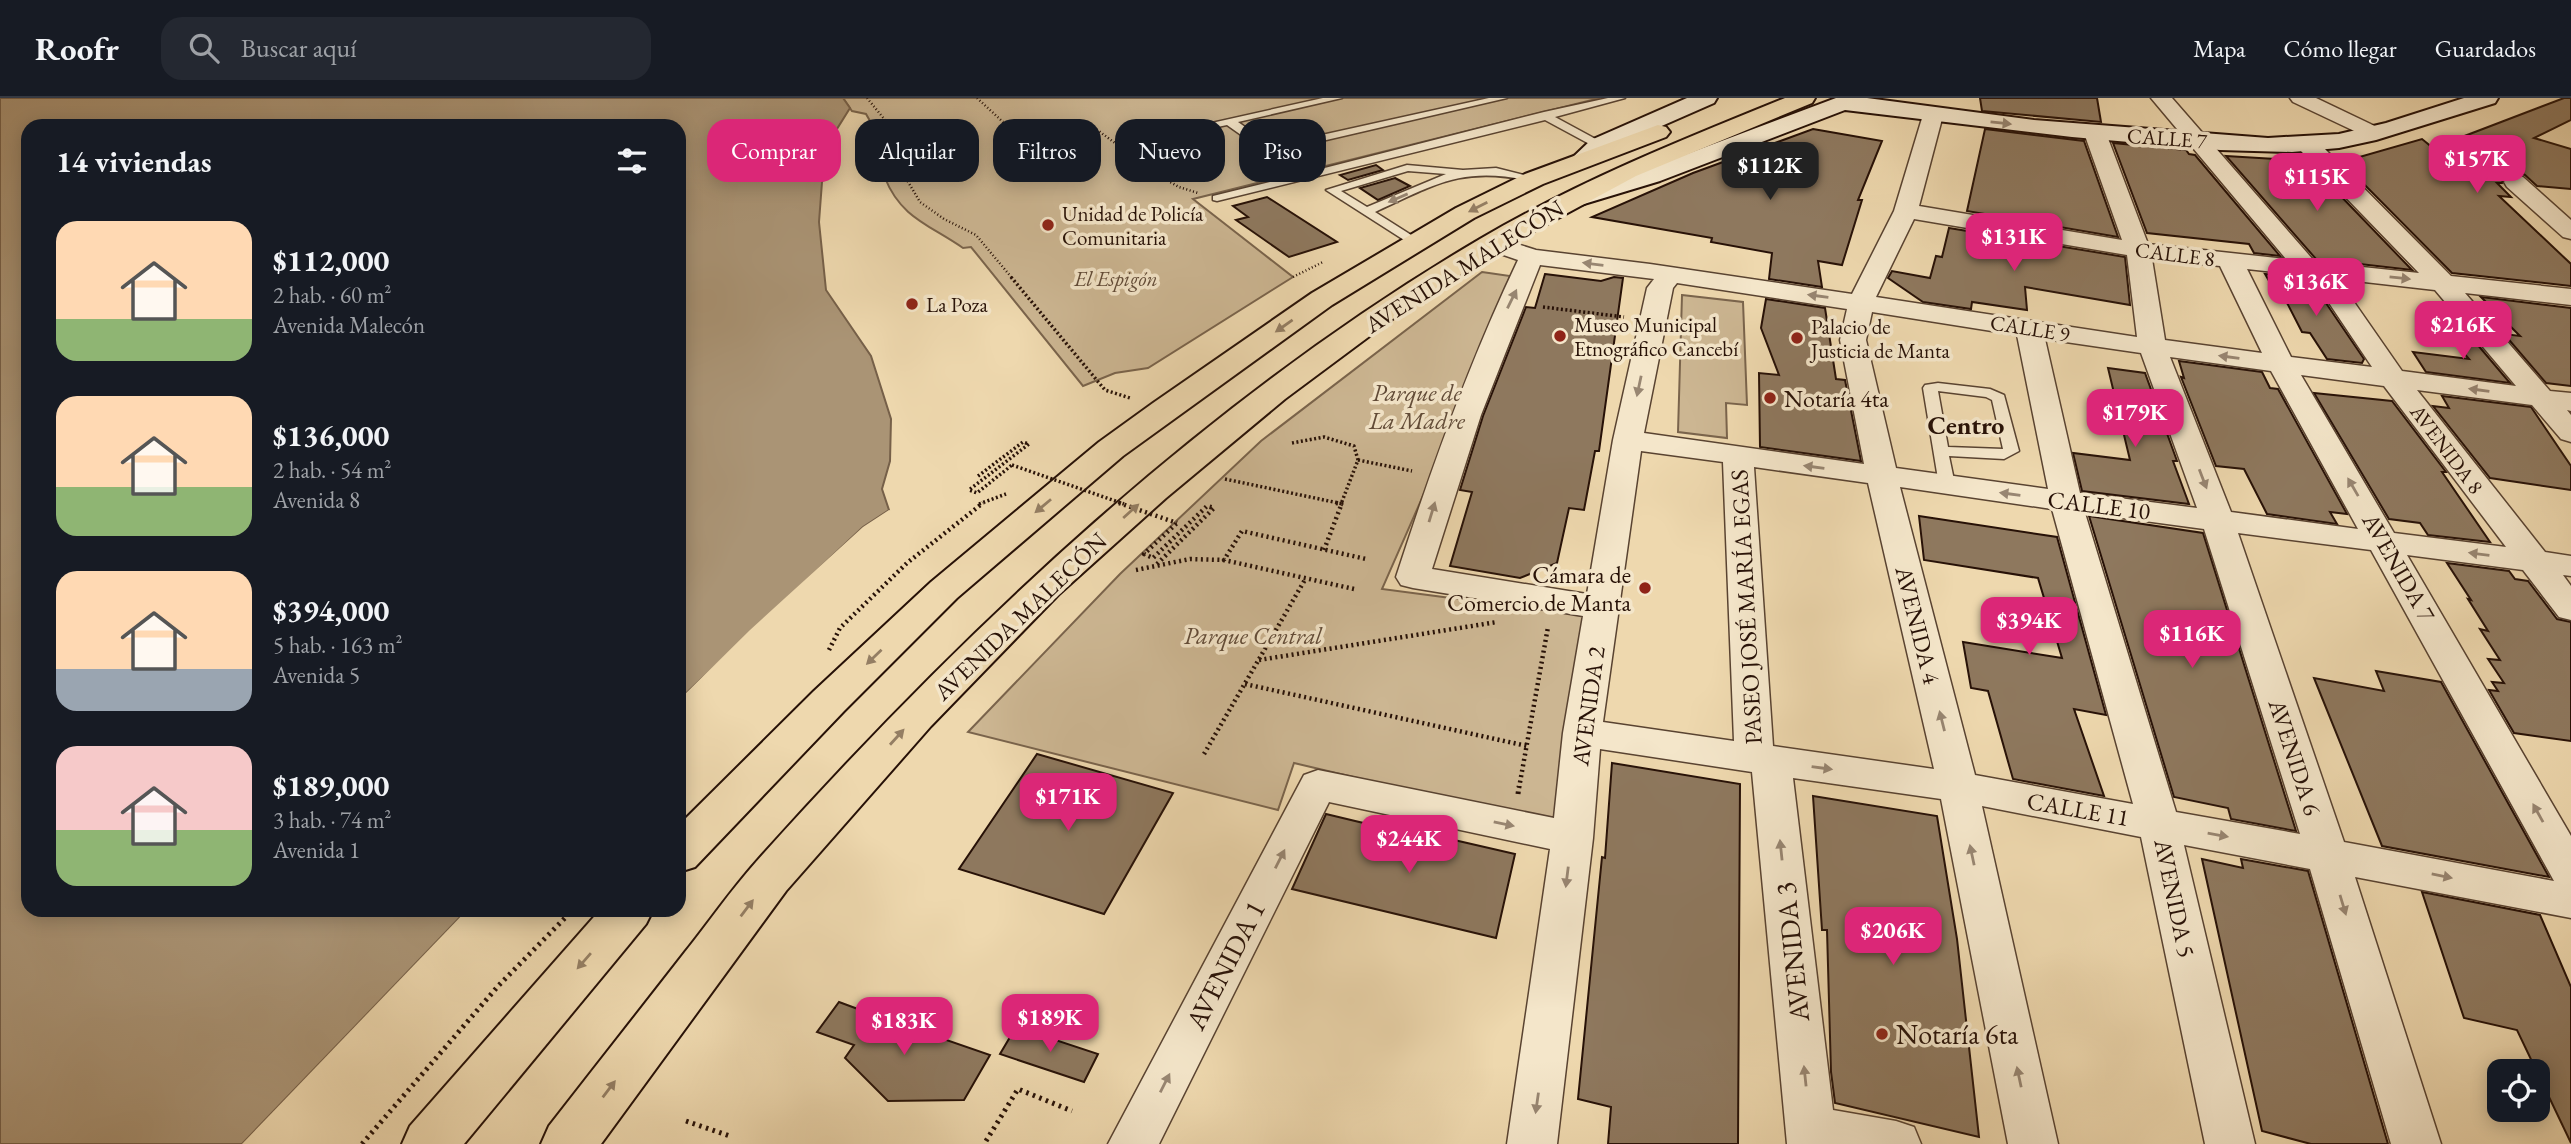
<!DOCTYPE html>
<html lang="es">
<meta charset="utf-8">
<style>
body{margin:0;font-family:"EB Garamond",serif;background:#242831;color:#f1f3f6;height:100vh;display:flex;flex-direction:column;font-size:26px;white-space:nowrap}
*{box-sizing:border-box;margin:0}
p{font-size:23px;color:#9ea1a6}
.icon{flex:none;width:38px;height:38px;fill:none;stroke:currentColor;stroke-width:2;stroke-linecap:round;stroke-linejoin:round}
.map{position:relative;flex:1;overflow:hidden}
.panel{position:absolute;left:21px;top:21px;width:665px;height:798px;display:flex;flex-direction:column;background:#171b24;border-radius:21px;box-shadow:0 4px 18px #0003}
.panel>*{flex:none}
.guide{position:absolute;left:707px;top:21px;width:665px;height:63px;display:flex;gap:14px}
.fabs{position:absolute;left:2487px;top:961px;display:grid;gap:14px}
.fabs a{display:grid;place-items:center;width:63px;height:63px;border-radius:14px;background:#171b24;box-shadow:0 4px 18px #0003;font-size:35px}
.price{position:absolute;translate:-50% -60px;padding:0 16px;border-radius:14px;background:#db2777;color:#fff;font-size:23px;line-height:46px;filter:drop-shadow(0 2px 4px #0008)}
.price::after{content:'';position:absolute;left:50%;top:42px;width:21px;height:16px;margin-left:-10px;background:inherit;clip-path:polygon(0 0,100% 0,50% 100%)}
.price.on{background:#222;color:#fff}
ul{padding:0;list-style:none}
li{display:flex;align-items:center;gap:21px;height:175px;padding:0 35px}
li span{display:grid;place-items:center;flex:none;width:196px;height:140px;border-radius:21px;color:#555}
li>.icon{margin-inline-start:auto}
span .icon{width:84px;height:84px;fill:#fffc;stroke-width:1}
li b{font-size:30px}
h2{display:flex;justify-content:space-between;align-items:center;height:84px;padding:0 35px;font-size:30px}
.chip{padding:0 24px;border-radius:21px;background:#171b24;box-shadow:0 4px 18px #0003;font-size:24px;line-height:63px}
.chip.on{background:#db2777;color:#fff}
header{display:flex;align-items:center;gap:42px;box-sizing:border-box;height:98px;padding:0 35px;background:#171b24;border-bottom:2px solid #363941}
header strong{font-size:33px}
nav{display:flex;gap:38px;margin-inline-start:auto;font-size:24px}
.search{width:490px;height:63px;background:#242831;display:flex;align-items:center;gap:18px;box-sizing:border-box;padding:0 24px;border-radius:21px;color:#9ea1a6;font-size:26px}
.map>svg:first-child{display:block}
</style>
<header>
<strong>Roofr</strong>
<div class="search"><svg class="icon" aria-label="search" viewBox="0 0 24 24"><circle cx="10" cy="10" r="6"/><path d="M15 15l6 6"/></svg>Buscar aquí</div>
<nav><a>Mapa</a><a>Cómo llegar</a><a>Guardados</a></nav>
</header>
<div class="map">
<svg width="2571" height="1046" viewBox="0 0 2571 1046">
<rect width="100%" height="100%" fill="#eed8ae"/>
<filter id="stains"><feTurbulence type="fractalNoise" baseFrequency=".00286" numOctaves="4"/><feColorMatrix values="0 0 0 0 .2 0 0 0 0 .09 0 0 0 0 .02 0 0 0 .5 -.17"/></filter>
<radialGradient id="worn" r=".72"><stop offset=".6" stop-color="#630" stop-opacity="0"/><stop offset="1" stop-color="#630" stop-opacity=".3"/></radialGradient>
<g fill="#ccb692" stroke="#7a644c" stroke-width="2">
<path d="M843 0H1600L1193 101 1293 179 1148 270 1115 275 1083 288 971 149 963 150C930 127 901 120 885 80L890 58 866 16 852 13Z"/>
<path d="M1482 174 1510 178C1475 285 1427 388 1382 491L1588 518 1556 727 1294 665 1278 712 968 634 1120 476 1261 343Z"/>
<path d="M1682 197 1743 204 1747 307 1726 305 1727 340 1678 334Z"/>
</g>
<path fill="#aa9475" stroke="#766049" stroke-width="2" d="M0 0H843L850 10 832 39 836 54 822 84 819 124 826 192 871 258 891 321 890 363 882 391 889 412 863 429 679 602V28H28V812H467L242 1046H0Z"/>
<g fill="#eed8ae">
<path d="M889 412 893 413 865 431 679 605V602L750 532 863 429Z"/>
<path d="M467 812H470L469 814 247 1046H242Z"/>
</g>
<g fill="#8e785e" stroke="#271107" stroke-width="2">
<path d="M1980 0H2097L2101 24 1982 13Z"/>
<path d="M2564 0H2571V22L2534 40 2571 51V91L2537 88 2525 77 2516 74 2506 76 2502 85H2497L2511 99 2499 98 2571 166V188L2452 175 2342 64 2422 41 2433 50Z"/>
<path d="M1813 31 1882 43 1858 102H1862L1842 167 1818 163 1822 189 1769 181 1772 155 1711 144 1712 140 1592 119 1693 75Z"/>
<path d="M1985 31 2084 43 2118 139 1967 113Z"/>
<path d="M2113 45 2186 52 2189 56 2195 57 2280 158 2254 155 2249 146 2147 135Z"/>
<path d="M2226 58 2307 63 2412 172 2316 161Z"/>
<path d="M1376 67 1383 72 1348 82 1340 77Z"/>
<path d="M1395 80 1410 88 1378 102 1360 90Z"/>
<path d="M1267 99 1337 144 1289 159 1236 122 1248 119 1233 108Z"/>
<path d="M1949 130 2125 159 2130 207 2025 189 2027 212 1972 204 1971 211 1923 204 1888 180 1892 173 1930 180 1936 158 1942 159Z"/>
<path d="M1545 176 1601 183 1614 179 1623 180 1599 353H1595L1584 412 1569 410 1557 465 1520 480 1450 468 1472 394 1460 392 1483 318 1526 209 1535 210Z"/>
<path d="M2265 176 2301 180 2313 186 2364 261 2362 265 2327 261 2310 235 2302 234 2285 201 2279 200Z"/>
<path d="M2481 199 2571 210V288L2546 285 2504 236 2520 238Z"/>
<path d="M1766 201 1825 210 1836 281 1845 282 1861 363 1760 349 1759 275 1779 277 1761 230Z"/>
<path d="M2443 231 2466 233 2510 285 2426 274 2413 254 2469 261Z"/>
<path d="M2179 263 2262 274 2270 290 2278 291 2347 416 2330 414 2337 426 2267 416 2244 371 2216 368 2181 279 2184 280Z"/>
<path d="M2108 270 2145 275 2177 363H2173L2189 406 2082 393 2073 355 2130 362Z"/>
<path d="M2314 295 2392 303 2446 374H2442L2490 444 2428 437 2420 425 2389 421Z"/>
<path d="M2442 298 2531 309 2571 368V392L2490 380 2433 308 2449 310Z"/>
<path d="M1919 418 2057 439 2106 617 2074 611 2104 698 2013 681 1988 593 1971 590 1963 544 2062 560 2038 480 1924 462Z"/>
<path d="M2089 418 2203 435 2296 733 2231 721 2228 710 2174 699Z"/>
<path d="M2447 465 2509 473 2515 481 2528 483 2557 521 2571 524V643L2514 635 2489 592 2498 593 2492 584 2504 585 2488 561 2500 562 2480 531 2488 533 2468 501 2471 502Z"/>
<path d="M2376 573 2441 584 2549 779 2382 748 2314 580 2384 593Z"/>
<path d="M1037 656 1173 695 1104 816 959 771Z"/>
<path d="M1612 665 1740 686 1738 1046H1608L1611 1009 1578 1001 1602 759 1605 760Z"/>
<path d="M1813 698 1937 718 1957 841 1979 1039 1835 1005 1831 974 1827 832H1822Z"/>
<path d="M1326 716 1401 734 1402 730 1515 756 1496 840 1292 791Z"/>
<path d="M2202 761 2243 770 2241 761 2308 773 2388 1046H2311L2262 1033Z"/>
<path d="M2422 794 2540 817 2571 889V1045L2517 932 2464 920Z"/>
<path d="M839 904 874 917 990 957 964 1002 888 1003 845 960 854 947 817 934Z"/>
<path d="M1016 929 1098 956 1084 984 1000 956Z"/>
</g>
<g fill="none" stroke-linecap="round" stroke-linejoin="round">
<g stroke="#594331" stroke-width="3">
<g id="lane">
<path d="M1323 0H1342L1238 24 1272 48 1489 0H1507L1279 53 1309 74 1544 14 1608 0H1625L1555 19 1603 45V49H1595L1545 22 1217 103 1213 102V98L1298 77 1227 27 1136 46 1131 43Z"/>
<path d="M1407 67 1463 72 1496 70 1540 81 1534 84C1464 67 1436 86 1375 114L1419 142V148L1415 149 1326 92ZM1408 73 1446 76 1367 109 1341 93Z"/>
<path d="M1938 285 1990 291 2004 297 2019 353 2004 361 1949 358 1955 387 1947 392 1939 387 1923 290 1925 287ZM1938 293 1986 299 1992 302 2003 351 1948 349Z"/>
</g>
</g>
<g stroke="#594331" stroke-width="3">
<g id="street">
<path d="M2151 0H2172L2315 164 2419 175 2300 52 2297 47 2300 42H2316L2451 178 2571 191V207L2465 195 2550 293 2571 295V313L2567 312 2571 317V344L2561 341 2532 307 2417 292 2545 454 2571 458V478L2563 477 2571 488V522L2559 519 2523 472 2407 457 2571 738V820L2355 779 2441 1046H2391L2310 771 2184 747 2255 1046H2205L2141 739 1982 708 2058 1046H2008L1941 701 1793 680 1833 1012 1896 1023 1914 1029 1921 1046H1787L1752 674 1600 651 1593 740 1557 1046H1507L1550 751 1329 704 1159 1046H1108L1304 677 1318 672 1554 720 1563 635 1583 518 1413 490 1401 487 1396 479C1431 371 1469 265 1518 162L1483 150 1480 145 1483 140 1492 138 1536 152 1650 166 1852 196 1894 113 1923 17 1926 13H1940L1943 17 1919 108 2122 142 2084 35 2088 31H2102L2106 35 2148 146 2286 161ZM1914 121 2127 157 2137 239 1876 199ZM2152 161 2220 168 2262 255 2165 242ZM1540 167 1654 181 1647 190 1613 342 1587 496 1432 471 1481 317ZM2247 171 2302 177 2315 184 2372 269 2291 259ZM2338 181 2435 192 2516 288 2402 273ZM1677 185 1847 211 1840 242 1864 366 1644 335 1673 190ZM1872 214 2017 237 2048 391 1896 370 1866 242ZM2045 241 2141 255 2197 410 2080 395ZM2170 259 2271 273 2358 431 2231 414ZM2301 277 2384 288 2506 449 2394 435ZM1641 353 1723 364 1734 643 1603 624ZM1754 369 1868 385 1934 671 1773 648ZM1900 389 2052 411 2133 706 1975 677ZM2085 415 2204 431 2300 736 2176 714ZM2238 435 2371 452 2554 783 2344 744Z"/>
<path d="M2290 0H2316L2381 31 2385 35 2381 39H2367L2293 4Z"/>
<path d="M2515 77 2523 79 2571 122V141L2563 139 2507 89 2504 84 2507 79Z"/>
</g>
</g>
<g stroke="#271107" stroke-width="4">
<g id="secondary">
<path d="M1687 0H1717L1714 5 1607 52 1590 67 1582 69 1574 67 1570 62 1591 42Z"/>
<path d="M1836 0H1867L2034 22 2268 40 2339 36 2386 25 2464 0H2498L2495 5 2376 42 2339 50 2292 54 2220 52 2072 39 1845 12 1660 83 1574 109 1565 106 1561 101 1565 96 1642 73Z"/>
</g>
</g>
<g stroke="#271107" stroke-width="4">
<g id="primary">
<path d="M1785 0H1815L1812 5 1636 78 1501 151 1402 214 1285 301 1166 400 1058 497 931 628 786 793 601 1046H541L549 1028C594 970 640 912 685 854 709 824 731 792 756 764 966 529 1208 301 1480 141 1577 84 1681 42 1785 0Z"/>
<path d="M1658 27 1666 29 1670 34 1666 39 1543 86 1474 120 1332 207 1123 358 957 500 844 613 695 769 679 774V727L814 593 931 484 1099 344 1153 305 1312 195 1456 110 1525 76Z"/>
<path d="M600 812H653L646 826 464 1046H402L410 1028Z"/>
</g>
</g>
<g stroke="#271107" stroke-width="2.5" stroke-dasharray="1 2.5" stroke-linecap="butt">
<path d="M867 0 908 50 907 82 920 104 944 121 976 137 1012 180"/>
<path d="M977 0 1003 24 1096 31 1115 45"/>
<path d="M1137 65 1179 89 1198 95"/>
<path d="M1293 179 1323 164"/>
</g>
<g stroke="#271107" stroke-width="3.5" stroke-dasharray="2 2.5" stroke-linecap="butt">
<path d="M1011 179 1105 292 1130 300"/>
<path d="M1543 209 1624 219"/>
<path d="M1292 345 1324 339 1354 348 1358 362 1341 406"/>
<path d="M1358 362 1412 373"/>
<path d="M978 378 1023 344 1029 346 969 392 977 395 1012 367"/>
<path d="M1225 381 1343 406"/>
<path d="M979 406 1006 396"/>
</g>
<g stroke="#271107" stroke-width="4.5" stroke-dasharray="2 3.5" stroke-linecap="butt">
<path d="M1336 405 1343 406"/>
<path d="M1324 452 1342 405"/>
<path d="M1157 466 1214 410 1207 408 1153 460 1144 456 1177 425"/>
<path d="M1136 472 1190 461 1224 462"/>
<path d="M1354 491 1224 462 1242 433 1366 461"/>
<path d="M829 552 840 530 907 465 983 405"/>
<path d="M1259 562 1497 524"/>
<path d="M1245 586 1527 648"/>
<path d="M1204 656 1306 480"/>
<path d="M1519 690 1548 529"/>
</g>
<g stroke="#271107" stroke-width="5" stroke-dasharray="2.5 4.5" stroke-linecap="butt">
<path d="M1518 696 1519 688"/>
<path d="M686 1023 730 1038"/>
<path d="M986 1043 1018 991 1072 1013"/>
<path d="M362 1046 499 887 565 820"/>
</g>
<use href="#lane" fill="#f4e6ca" fill-rule="evenodd"/>
<use href="#street" fill="#f4e6ca" fill-rule="evenodd"/>
<use href="#secondary" fill="#f4e6ca" fill-rule="evenodd"/>
<use href="#primary" fill="#eed8ae" fill-rule="evenodd"/>
<path stroke="#271107" stroke-width="3.5" stroke-dasharray="2 2.5" stroke-linecap="butt" d="M1012 367 1124 406"/>
<path stroke="#271107" stroke-width="4.5" stroke-dasharray="2 3.5" stroke-linecap="butt" d="M1119 405 1177 425"/>
</g>
<defs><path id="oneway-solid" d="M-6-.8H1V-3.2L6.5 0L1 3.2V.8H-6Z" transform="scale(1.75)"/></defs>
<g fill="#988672">
<use href="#oneway-solid" transform="translate(2001 25) rotate(6)"/>
<use href="#oneway-solid" transform="translate(1398 100) rotate(157)"/>
<use href="#oneway-solid" transform="translate(1593 166) rotate(-173)"/>
<use href="#oneway-solid" transform="translate(2400 180) rotate(6)"/>
<use href="#oneway-solid" transform="translate(1818 198) rotate(-172)"/>
<use href="#oneway-solid" transform="translate(1512 201) rotate(-64)"/>
<use href="#oneway-solid" transform="translate(2229 259) rotate(-172)"/>
<use href="#oneway-solid" transform="translate(1639 288) rotate(102)"/>
<use href="#oneway-solid" transform="translate(2479 292) rotate(-172)"/>
<use href="#oneway-solid" transform="translate(1814 369) rotate(-172)"/>
<use href="#oneway-solid" transform="translate(2203 381) rotate(69)"/>
<use href="#oneway-solid" transform="translate(2353 389) rotate(-120)"/>
<use href="#oneway-solid" transform="translate(2010 396) rotate(-172)"/>
<use href="#oneway-solid" transform="translate(1432 414) rotate(-73)"/>
<use href="#oneway-solid" transform="translate(2479 456) rotate(-173)"/>
<use href="#oneway-solid" transform="translate(1942 623) rotate(-104)"/>
<use href="#oneway-solid" transform="translate(1822 670) rotate(8)"/>
<use href="#oneway-solid" transform="translate(2538 715) rotate(-119)"/>
<use href="#oneway-solid" transform="translate(1504 726) rotate(12)"/>
<use href="#oneway-solid" transform="translate(2218 737) rotate(10)"/>
<use href="#oneway-solid" transform="translate(1781 752) rotate(-96)"/>
<use href="#oneway-solid" transform="translate(1972 757) rotate(-102)"/>
<use href="#oneway-solid" transform="translate(1280 761) rotate(-63)"/>
<use href="#oneway-solid" transform="translate(2442 778) rotate(11)"/>
<use href="#oneway-solid" transform="translate(1567 779) rotate(97)"/>
<use href="#oneway-solid" transform="translate(2343 807) rotate(73)"/>
<use href="#oneway-solid" transform="translate(1805 978) rotate(-96)"/>
<use href="#oneway-solid" transform="translate(2019 979) rotate(-102)"/>
<use href="#oneway-solid" transform="translate(1165 985) rotate(-63)"/>
<use href="#oneway-solid" transform="translate(1537 1005) rotate(98)"/>
</g>
<g fill="#947e63">
<use href="#oneway-solid" transform="translate(1478 109) rotate(153)"/>
<use href="#oneway-solid" transform="translate(1284 228) rotate(145)"/>
<use href="#oneway-solid" transform="translate(1043 408) rotate(140)"/>
<use href="#oneway-solid" transform="translate(1131 413) rotate(-42)"/>
<use href="#oneway-solid" transform="translate(874 559) rotate(136)"/>
<use href="#oneway-solid" transform="translate(897 639) rotate(-48)"/>
<use href="#oneway-solid" transform="translate(747 810) rotate(-53)"/>
<use href="#oneway-solid" transform="translate(584 863) rotate(131)"/>
<use href="#oneway-solid" transform="translate(609 991) rotate(-53)"/>
</g>
<g fill="#8f2418" stroke="#f4e6ca" stroke-width="2.5">
<circle cx="1048" cy="127" r="7"/>
<circle cx="912" cy="206" r="7"/>
<circle cx="1560" cy="238" r="7"/>
<circle cx="1797" cy="240" r="7"/>
<circle cx="1770" cy="300" r="7"/>
<circle cx="1645" cy="490" r="7"/>
<circle cx="1882" cy="936" r="7"/>
</g>
<g text-anchor="middle" dominant-baseline="central" stroke-width="7" stroke-linejoin="round" paint-order="stroke">
<g font-size="21" fill="#271107" stroke="#f4e6ca">
<text transform="translate(2167 40) rotate(4)">CALLE 7</text>
<text transform="translate(2175 156) rotate(7)">CALLE 8</text>
<text transform="translate(2030 230) rotate(9)">CALLE 9</text>
<text transform="translate(2447 351) rotate(53)">AVENIDA 8</text>
</g>
<g font-size="21" fill="#271107" stroke="#f4e6ca" text-anchor="start">
<text x="1062" y="115">Unidad de Policía<tspan x="1062" dy="24">Comunitaria</tspan></text>
<text x="926" y="206">La Poza</text>
<text x="1574" y="226">Museo Municipal<tspan x="1574" dy="24">Etnográfico Cancebí</tspan></text>
<text x="1811" y="228">Palacio de<tspan x="1811" dy="24">Justicia de Manta</tspan></text>
</g>
<g font-size="21" font-style="italic" fill="#614b38" stroke="#f4e6ca">
<text x="1116" y="180">El Espigón</text>
</g>
<g font-size="24" fill="#271107" stroke="#f4e6ca">
<text transform="translate(1464 168) rotate(-32)">AVENIDA MALECÓN</text>
<text transform="translate(2099 407) rotate(7)">CALLE 10</text>
<text transform="translate(2399 469) rotate(60)">AVENIDA 7</text>
<text transform="translate(1746 509) rotate(-93)">PASEO JOSÉ MARÍA EGAS</text>
<text transform="translate(1020 518) rotate(-44)">AVENIDA MALECÓN</text>
<text transform="translate(1918 527) rotate(76)">AVENIDA 4</text>
<text transform="translate(1588 608) rotate(-82)">AVENIDA 2</text>
<text transform="translate(2295 659) rotate(72)">AVENIDA 6</text>
<text transform="translate(2078 711) rotate(10)">CALLE 11</text>
<text transform="translate(2175 800) rotate(78)">AVENIDA 5</text>
</g>
<g font-size="24" font-style="italic" fill="#614b38" stroke="#f4e6ca">
<text x="1417" y="294">Parque de<tspan x="1417" dy="28">La Madre</tspan></text>
<text x="1253" y="537">Parque Central</text>
</g>
<g font-size="24" fill="#271107" stroke="#f4e6ca" text-anchor="start">
<text x="1784" y="300">Notaría 4ta</text>
<text x="1631" y="476" text-anchor="end">Cámara de<tspan x="1631" dy="28">Comercio de Manta</tspan></text>
</g>
<g font-size="26" font-weight="bold" fill="#271107" stroke="#f4e6ca">
<text x="1966" y="327">Centro</text>
</g>
<g font-size="28" fill="#271107" stroke="#f4e6ca">
<text transform="translate(1792 854) rotate(-96)">AVENIDA 3</text>
<text transform="translate(1225 867) rotate(-63)">AVENIDA 1</text>
</g>
<g font-size="28" fill="#271107" stroke="#f4e6ca" text-anchor="start">
<text x="1896" y="936">Notaría 6ta</text>
</g>
</g>
<rect width="100%" height="100%" filter="url(#stains)"/>
<rect width="100%" height="100%" fill="url(#worn)"/>
</svg>
<div class="fabs">
<a><svg class="icon" aria-label="locate" viewBox="0 0 24 24"><circle cx="12" cy="12" r="6"/><path d="M12 2v4M12 18v4M2 12h4M18 12h4"/></svg></a>
</div>
<b class="price" style="left:2477px;top:97px">$157K</b>
<b class="price on" style="left:1770px;top:104px">$112K</b>
<b class="price" style="left:2317px;top:115px">$115K</b>
<b class="price" style="left:2014px;top:175px">$131K</b>
<b class="price" style="left:2316px;top:220px">$136K</b>
<b class="price" style="left:2463px;top:263px">$216K</b>
<b class="price" style="left:2135px;top:351px">$179K</b>
<b class="price" style="left:2029px;top:559px">$394K</b>
<b class="price" style="left:2192px;top:572px">$116K</b>
<b class="price" style="left:1068px;top:735px">$171K</b>
<b class="price" style="left:1409px;top:777px">$244K</b>
<b class="price" style="left:1893px;top:869px">$206K</b>
<b class="price" style="left:1050px;top:956px">$189K</b>
<b class="price" style="left:904px;top:959px">$183K</b>
<div class="guide">
<a class="chip on">Comprar</a>
<a class="chip">Alquilar</a>
<a class="chip">Filtros</a>
<a class="chip">Nuevo</a>
<a class="chip">Piso</a>
</div>
<section class="panel">
<h2>14 viviendas<svg class="icon" aria-label="filters" viewBox="0 0 24 24"><path d="M4 7h16M4 17h16"/><circle cx="9" cy="7" r="2"/><circle cx="15" cy="17" r="2"/></svg></h2>
<ul>
<li><span style="background:linear-gradient(#ffd9b3 70%,#8fb573 0)"><svg class="icon" aria-label="home" viewBox="0 0 24 24"><path d="M3 11l9-7 9 7M6 9v11h12V9"/></svg></span><div><b>$112,000</b><p>2 hab. · 60 m²</p><p>Avenida Malecón</p></div></li>
<li><span style="background:linear-gradient(#ffd9b3 65%,#8fb573 0)"><svg class="icon" aria-label="home" viewBox="0 0 24 24"><path d="M3 11l9-7 9 7M6 9v11h12V9"/></svg></span><div><b>$136,000</b><p>2 hab. · 54 m²</p><p>Avenida 8</p></div></li>
<li><span style="background:linear-gradient(#ffd9b3 70%,#9aa5b1 0)"><svg class="icon" aria-label="home" viewBox="0 0 24 24"><path d="M3 11l9-7 9 7M6 9v11h12V9"/></svg></span><div><b>$394,000</b><p>5 hab. · 163 m²</p><p>Avenida 5</p></div></li>
<li><span style="background:linear-gradient(#f6c9c9 60%,#8fb573 0)"><svg class="icon" aria-label="home" viewBox="0 0 24 24"><path d="M3 11l9-7 9 7M6 9v11h12V9"/></svg></span><div><b>$189,000</b><p>3 hab. · 74 m²</p><p>Avenida 1</p></div></li>
</ul>
</section>
</div>
